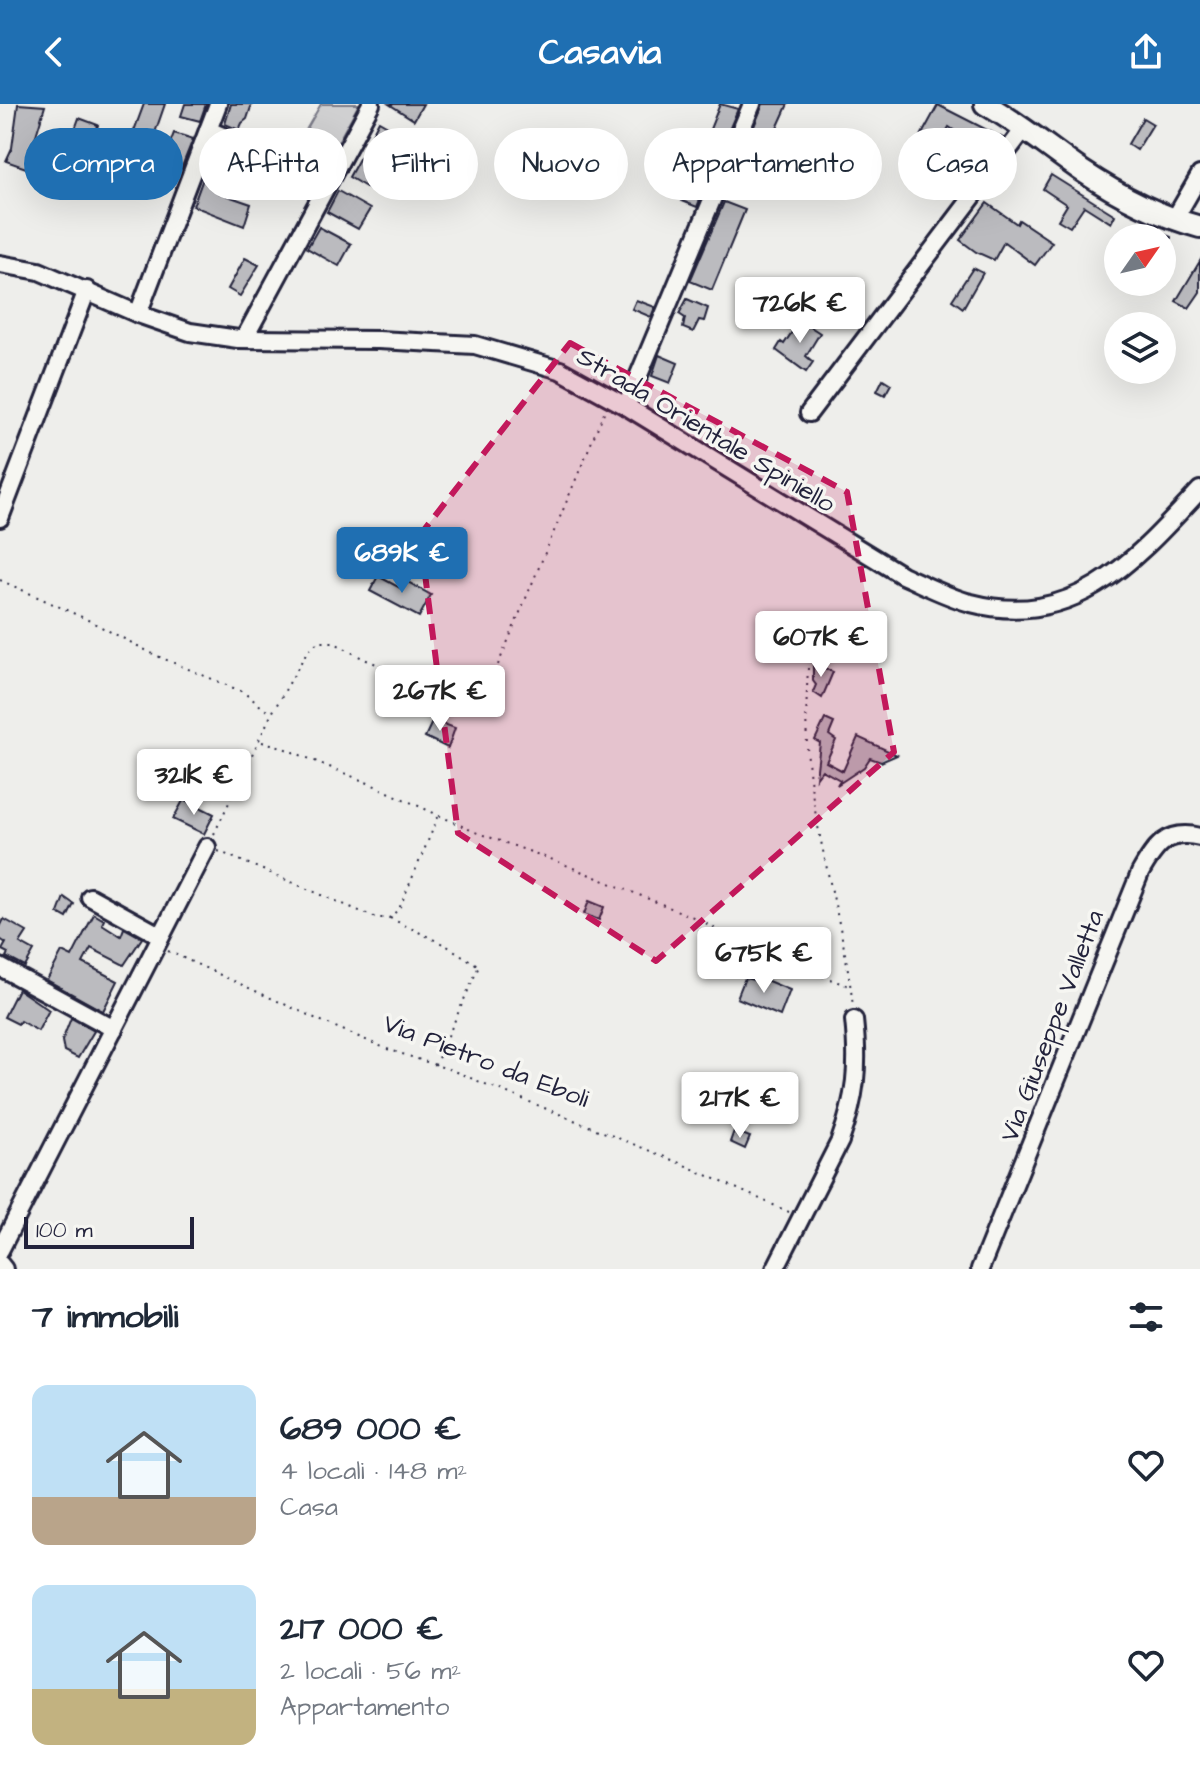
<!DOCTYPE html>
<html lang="it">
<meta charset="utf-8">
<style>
body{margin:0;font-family:"Architects Daughter",sans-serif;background:#f6f6f7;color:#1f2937;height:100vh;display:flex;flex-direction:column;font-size:30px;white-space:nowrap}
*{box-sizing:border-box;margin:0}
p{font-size:26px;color:#747a83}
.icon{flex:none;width:44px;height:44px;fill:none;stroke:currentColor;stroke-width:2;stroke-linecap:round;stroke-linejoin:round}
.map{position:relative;height:1165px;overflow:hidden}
.side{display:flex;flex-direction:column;background:#fff;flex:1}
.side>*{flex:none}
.hud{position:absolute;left:24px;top:24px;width:1152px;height:72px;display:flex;gap:16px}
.needle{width:52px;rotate:56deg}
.tools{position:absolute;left:1104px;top:120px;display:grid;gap:16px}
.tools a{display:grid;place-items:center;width:72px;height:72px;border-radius:50%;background:#fff;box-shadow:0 8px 32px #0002;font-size:40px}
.scale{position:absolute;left:24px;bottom:20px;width:170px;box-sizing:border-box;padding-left:8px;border:4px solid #22223b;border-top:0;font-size:22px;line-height:28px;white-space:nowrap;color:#22223b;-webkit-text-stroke:6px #f6f6f2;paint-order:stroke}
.price{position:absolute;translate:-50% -68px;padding:0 18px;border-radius:8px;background:#fff;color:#222;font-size:26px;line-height:52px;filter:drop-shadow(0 2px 4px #0008)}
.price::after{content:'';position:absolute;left:50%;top:48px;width:24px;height:18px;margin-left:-12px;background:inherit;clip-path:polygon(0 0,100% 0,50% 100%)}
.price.current{background:#1f6fb2;color:#fff}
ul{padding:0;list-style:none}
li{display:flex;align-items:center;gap:24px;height:200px;padding:0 32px}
li span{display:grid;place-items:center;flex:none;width:224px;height:160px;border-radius:16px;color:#555}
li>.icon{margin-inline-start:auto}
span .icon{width:96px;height:96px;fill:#fffc;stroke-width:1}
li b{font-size:34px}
h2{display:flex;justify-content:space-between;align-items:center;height:96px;padding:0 32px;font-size:34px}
.chip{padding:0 28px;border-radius:36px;background:#fff;box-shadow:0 8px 32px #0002;font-size:28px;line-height:72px}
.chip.current{background:#1f6fb2;color:#fff}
header{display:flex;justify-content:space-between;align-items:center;height:104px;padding:0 32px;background:#1f6fb2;color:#fff;font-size:36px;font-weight:800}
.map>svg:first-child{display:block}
</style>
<header><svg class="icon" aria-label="back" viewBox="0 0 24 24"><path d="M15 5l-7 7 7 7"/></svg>Casavia<svg class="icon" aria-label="share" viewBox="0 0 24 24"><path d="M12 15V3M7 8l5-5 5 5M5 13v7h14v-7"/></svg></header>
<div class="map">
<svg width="1200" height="1165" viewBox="0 0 1200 1165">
<rect width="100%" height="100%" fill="#eeeeeb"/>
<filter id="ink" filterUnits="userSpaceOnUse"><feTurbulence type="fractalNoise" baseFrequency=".0125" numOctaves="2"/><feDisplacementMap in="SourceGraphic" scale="16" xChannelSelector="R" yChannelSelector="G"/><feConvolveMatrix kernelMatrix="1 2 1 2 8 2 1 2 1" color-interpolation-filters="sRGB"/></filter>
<g filter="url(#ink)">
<path fill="#d0d0d1" stroke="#797986" stroke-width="2" d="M321 0H359L329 54 299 38Z"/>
<g fill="#bbbbbf" stroke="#22223b" stroke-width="2">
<path d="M18 0 45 2 26 64 6 57 12 44Z"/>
<path d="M144 0H165L141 69 121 62Z"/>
<path d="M185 0H206L200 17 181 12Z"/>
<path d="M231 0H252L247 15 242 19 239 26 225 20Z"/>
<path d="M389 0H423L414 16Z"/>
<path d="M720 0 738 5 715 59 699 53Z"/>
<path d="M763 0H788L760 62 767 65 761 80 752 77 753 72 737 65Z"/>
<path d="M938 1 1003 34 982 57 963 47 968 36 949 23 932 53 915 43Z"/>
<path d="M79 14 98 21 83 65 63 59Z"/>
<path d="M1143 14 1153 20 1137 46 1128 40Z"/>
<path d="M379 17 405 32 393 54 367 40Z"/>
<path d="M174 29 193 35 181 65 163 58Z"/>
<path d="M215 42 235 50 219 89 251 100 244 122 193 102Z"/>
<path d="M360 53 384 70 380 78 382 83 376 89 349 73Z"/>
<path d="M691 71 707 78 697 103 682 97Z"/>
<path d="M1051 71 1115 111 1111 119 1084 102 1070 123 1058 116 1067 101 1043 85Z"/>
<path d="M338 87 370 105 358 125 327 108Z"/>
<path d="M724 98 745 106 712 186 690 177Z"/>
<path d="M987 99 1017 120 1019 116 1052 138 1035 161 1004 138 994 156 976 148 960 136Z"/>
<path d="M1139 121 1171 133V134L1134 132Z"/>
<path d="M319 123 351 140 339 162 307 144Z"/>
<path d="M245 154 259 161 240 192 228 185Z"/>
<path d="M1200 157V188L1189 204 1176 197Z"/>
<path d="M973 164 983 169 963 204 952 196Z"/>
<path d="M687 195 708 204 704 217 699 216 693 228 683 224 685 214 679 210Z"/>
<path d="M636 196 655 203 651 213 632 205Z"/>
<path d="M800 216 820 229 806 252 813 258 806 268 776 246 781 238 784 240Z"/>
<path d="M659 251 678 259 670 279 652 272Z"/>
<path d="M883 275 891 280 885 291 877 287Z"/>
<path d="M378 472 400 484 404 476 431 491 419 513 370 487Z"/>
<path d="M813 559 833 568 822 594 813 588 816 581 813 577Z"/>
<path d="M825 615 834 619 829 631 836 636 826 658 843 667 858 633 897 651 881 658 870 654 864 663 837 681 840 676 822 666 816 674 820 639 815 636Z"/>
<path d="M433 616 455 624 448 644 425 633Z"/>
<path d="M184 695 214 710 204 730 173 715Z"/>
<path d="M64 793 74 800 67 814 58 809Z"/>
<path d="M589 797 604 803 599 816 584 810Z"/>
<path d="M94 810 104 816 102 820 121 832 124 824 142 834 124 861 91 844 83 859 118 877 103 907 47 876 62 848 72 853Z"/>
<path d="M4 815 27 828 20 839 34 847 25 863 6 853 8 849 2 846 6 839 0 835V823Z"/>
<path d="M756 872 790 886 780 912 737 894 745 874 754 876Z"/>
<path d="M18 885 49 906 38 927 20 917 18 920 4 913Z"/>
<path d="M71 914 94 927 78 954 64 947 62 937Z"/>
<path d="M734 1027 750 1033 745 1045 730 1038Z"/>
</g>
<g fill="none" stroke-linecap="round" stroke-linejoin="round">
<g stroke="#22223b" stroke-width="22">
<g id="minor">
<path d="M208 26 276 54"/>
<path d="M1174 116 1200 71"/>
<path d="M0 160 39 167 138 210 190 228 238 235 378 236 475 241 560 266 626 302 902 471C925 481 947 493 971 499 1075 526 1136 455 1200 386"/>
<path d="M138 210 218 0"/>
<path d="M244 235 371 0"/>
<path d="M626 302 752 0"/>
<path d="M809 309 1024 25"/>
<path d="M0 414 87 186"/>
<path d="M90 793 161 832"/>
<path d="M0 863 114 925"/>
<path d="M0 1146 207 743"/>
<path d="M0 1160 4 1165"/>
<path d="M775 1165 840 1037C856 993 859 962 854 916"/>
<path d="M980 1165 1140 769C1155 742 1167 725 1200 733"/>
</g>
</g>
<g stroke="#22223b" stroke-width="26">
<path id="major" d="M985 0C1019 19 1050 45 1082 67 1118 91 1159 112 1200 123"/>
</g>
<g stroke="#22223b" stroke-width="2" stroke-dasharray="2 6" stroke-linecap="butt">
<path d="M0 476 84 514 155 551 243 588 271 610"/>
<path d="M808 564C806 600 805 637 810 674 820 751 845 826 853 903"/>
<path d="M262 638 276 641 373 681 475 728 556 757 693 813 777 855 851 883"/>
<path d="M214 730 271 611 308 546 318 538H333L364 555 463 595 475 596 487 587 605 306"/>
<path d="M218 747 376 814H389L399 805 439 711"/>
<path d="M390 814 447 842 479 862 435 961"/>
<path d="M168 847 319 916 387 945 451 966 682 1060 789 1108"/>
</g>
<use href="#minor" stroke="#f6f6f2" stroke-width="16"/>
<use href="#major" stroke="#f6f6f2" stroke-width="20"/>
</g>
</g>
<path fill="#c2185b" fill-opacity="0.2" stroke="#c2185b" stroke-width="6" stroke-dasharray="16 10" stroke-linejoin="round" d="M570 239 847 388 894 648 656 857 458 729 420 431Z"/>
<g text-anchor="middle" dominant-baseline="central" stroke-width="7" stroke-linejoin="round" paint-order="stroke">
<g font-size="26" fill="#22223b" stroke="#f6f6f2">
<text transform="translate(706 326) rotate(31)">Strada Orientale Spiniello</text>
<text transform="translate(1052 922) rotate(-69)">Via Giuseppe Valletta</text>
<text transform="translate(486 957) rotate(21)">Via Pietro da Eboli</text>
</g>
</g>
</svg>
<div class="tools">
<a><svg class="needle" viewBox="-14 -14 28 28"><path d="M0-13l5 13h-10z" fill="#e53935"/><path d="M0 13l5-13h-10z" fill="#747a83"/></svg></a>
<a><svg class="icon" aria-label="layers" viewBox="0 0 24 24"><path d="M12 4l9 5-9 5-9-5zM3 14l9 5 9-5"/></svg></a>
</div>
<div class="scale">100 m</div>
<b class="price" style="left:800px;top:241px">726K €</b>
<b class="price current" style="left:402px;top:491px">689K €</b>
<b class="price" style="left:821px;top:575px">607K €</b>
<b class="price" style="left:440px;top:629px">267K €</b>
<b class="price" style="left:194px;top:713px">321K €</b>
<b class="price" style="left:764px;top:891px">675K €</b>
<b class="price" style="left:740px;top:1036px">217K €</b>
<div class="hud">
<a class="chip current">Compra</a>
<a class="chip">Affitta</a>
<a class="chip">Filtri</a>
<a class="chip">Nuovo</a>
<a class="chip">Appartamento</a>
<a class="chip">Casa</a>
</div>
</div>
<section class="side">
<h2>7 immobili<svg class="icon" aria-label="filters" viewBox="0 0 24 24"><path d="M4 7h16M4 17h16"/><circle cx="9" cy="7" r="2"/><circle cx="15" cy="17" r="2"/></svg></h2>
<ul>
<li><span style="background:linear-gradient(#bfe0f5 70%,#b9a48a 0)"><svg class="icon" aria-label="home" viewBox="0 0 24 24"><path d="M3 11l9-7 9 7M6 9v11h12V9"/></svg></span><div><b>689 000 €</b><p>4 locali · 148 m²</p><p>Casa</p></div><svg class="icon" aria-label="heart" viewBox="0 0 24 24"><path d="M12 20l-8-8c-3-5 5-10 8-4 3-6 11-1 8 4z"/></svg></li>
<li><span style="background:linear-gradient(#bfe0f5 65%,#c2b280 0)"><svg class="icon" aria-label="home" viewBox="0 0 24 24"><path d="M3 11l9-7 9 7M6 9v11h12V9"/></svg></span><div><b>217 000 €</b><p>2 locali · 56 m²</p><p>Appartamento</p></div><svg class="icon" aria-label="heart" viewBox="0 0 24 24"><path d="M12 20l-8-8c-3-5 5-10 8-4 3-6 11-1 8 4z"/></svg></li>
</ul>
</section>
